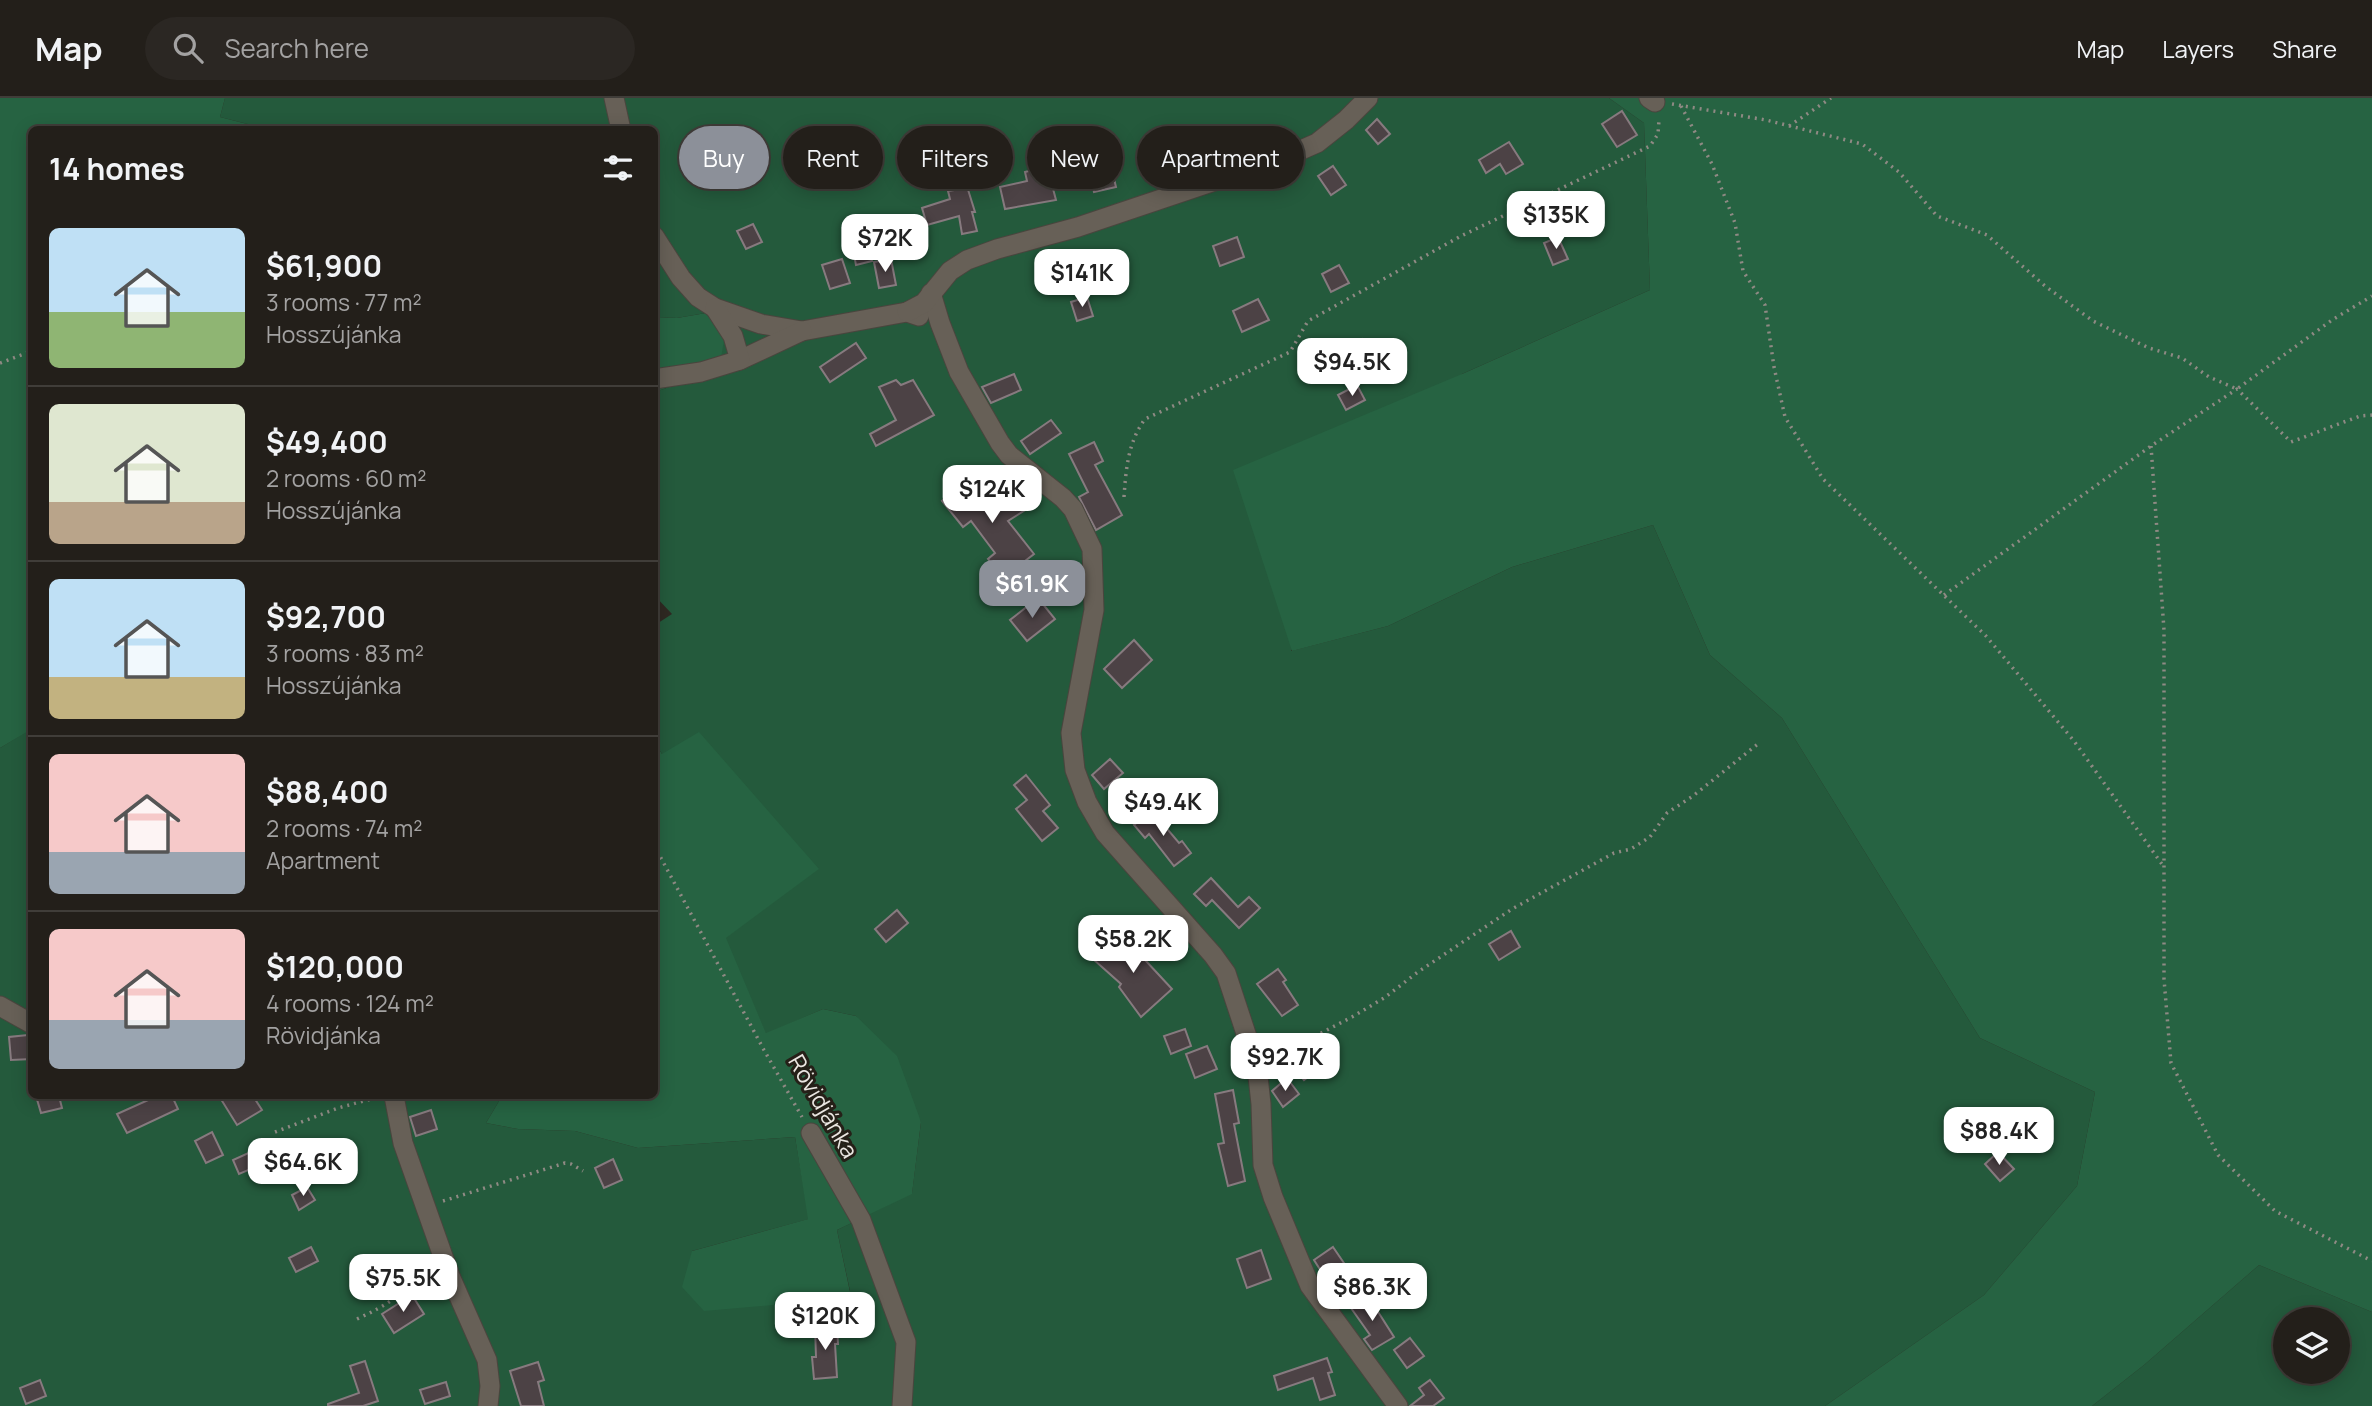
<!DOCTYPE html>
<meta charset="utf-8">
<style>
body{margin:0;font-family:Manrope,sans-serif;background:#2b2723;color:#f1f3f6;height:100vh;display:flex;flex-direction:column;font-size:26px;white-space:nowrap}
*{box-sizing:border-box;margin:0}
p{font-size:23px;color:#a3a2a2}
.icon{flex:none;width:38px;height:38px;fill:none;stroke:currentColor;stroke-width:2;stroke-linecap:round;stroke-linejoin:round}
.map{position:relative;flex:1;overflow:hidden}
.drawer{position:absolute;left:28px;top:28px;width:630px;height:973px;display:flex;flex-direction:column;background:#231f1a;border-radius:10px;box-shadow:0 4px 18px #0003,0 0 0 2px #403d39}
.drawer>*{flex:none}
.top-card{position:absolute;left:679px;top:28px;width:665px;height:63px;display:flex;gap:14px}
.tools{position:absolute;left:2273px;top:1209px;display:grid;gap:14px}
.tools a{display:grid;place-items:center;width:77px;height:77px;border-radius:50%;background:#231f1a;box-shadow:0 4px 18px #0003,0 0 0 2px #403d39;font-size:35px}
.price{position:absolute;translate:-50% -60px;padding:0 16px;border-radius:14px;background:#fff;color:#222;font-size:23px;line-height:46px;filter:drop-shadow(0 2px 4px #0008)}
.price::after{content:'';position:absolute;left:50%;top:42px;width:21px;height:16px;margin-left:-10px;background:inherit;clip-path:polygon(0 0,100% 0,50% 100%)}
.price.current{background:#8c9099;color:#fff}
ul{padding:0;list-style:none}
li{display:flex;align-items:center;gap:21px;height:175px;padding:0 21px}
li+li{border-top:2px solid #403d39}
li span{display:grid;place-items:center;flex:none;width:196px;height:140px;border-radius:10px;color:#555}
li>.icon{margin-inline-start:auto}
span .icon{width:84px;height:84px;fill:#fffc;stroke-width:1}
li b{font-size:30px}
h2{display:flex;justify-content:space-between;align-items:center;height:84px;padding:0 21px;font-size:30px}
.chip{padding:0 24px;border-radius:32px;background:#231f1a;box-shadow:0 4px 18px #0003,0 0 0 2px #403d39;font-size:24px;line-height:63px}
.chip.current{background:#8c9099;color:#fff}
header{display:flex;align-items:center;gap:42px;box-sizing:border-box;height:98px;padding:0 35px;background:#231f1a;border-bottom:2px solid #403d39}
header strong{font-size:33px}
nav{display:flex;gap:38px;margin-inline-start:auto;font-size:24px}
.search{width:490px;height:63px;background:#2b2723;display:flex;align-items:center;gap:18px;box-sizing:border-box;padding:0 24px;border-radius:38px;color:#a3a2a2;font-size:26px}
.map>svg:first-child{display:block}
</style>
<header>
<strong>Map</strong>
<div class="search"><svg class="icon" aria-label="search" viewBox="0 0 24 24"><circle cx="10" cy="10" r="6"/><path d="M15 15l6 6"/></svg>Search here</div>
<nav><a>Map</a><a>Layers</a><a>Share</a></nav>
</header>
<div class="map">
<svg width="2372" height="1308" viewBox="0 0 2372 1308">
<rect width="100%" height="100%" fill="#2f2922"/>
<g fill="#245a3c" fill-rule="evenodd">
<path d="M225 0H1609L1644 25 1650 192 1462 276 1291 553 1388 528 1512 469 1653 427 1710 557 1782 620 1980 940 2095 994 2077 1088 1984 1197 1825 1308H0V650L31 631 32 998H502L486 1025 518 1031 575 1033 638 1050 795 1039 809 1121 692 1153 850 1193 837 1132 912 1095 921 1024 856 918 823 911 766 936 725 840 818 771 662 656 655 645V527L672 516 655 498V294L719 271 706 215 677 220 655 219 654 32 267 31 220 19Z"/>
<path d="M2259 1167 2372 1214V1308H2092L2144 1267ZM2286 1222H2338V1274H2286Z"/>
</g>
<g fill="#266342">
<path d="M0 0H225L220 19 267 31 32 32V631L0 650Z"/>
<path d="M1609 0H2372V1214L2259 1167 2144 1267 2092 1308H1825L1984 1197 2077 1088 2095 994 1980 940 1782 620 1710 557 1653 427 1512 469 1388 528 1292 553 1233 372 1462 276 1650 192 1644 25Z"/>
<path d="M706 215 725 237 719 271 655 294V219L677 220Z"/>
<path d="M699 634 819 771 726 840 766 935 823 911 856 918 897 958 921 1024 912 1096 837 1132 850 1194 808 1204 704 1213 682 1189 692 1153 808 1121 795 1039 638 1050 575 1033 518 1031 486 1025 502 998H654L655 913 659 910 654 901 655 645 662 656Z"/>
</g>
<g fill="#4c4245" stroke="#877a7f" stroke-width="2">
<path d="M1622 13 1637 37 1617 49 1602 26Z"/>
<path d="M1377 21 1390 36 1378 46 1366 32Z"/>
<path d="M1208 33 1213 55 1156 67 1153 51 1194 42 1192 36Z"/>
<path d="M1509 44 1523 66 1506 76 1500 66 1486 75 1479 62Z"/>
<path d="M1047 68 1056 102 1005 111 1000 89 1027 83 1025 74Z"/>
<path d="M1111 68 1116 89 1094 94 1089 73Z"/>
<path d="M1333 68 1346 87 1331 97 1318 78Z"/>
<path d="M965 82 975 114H972L977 133 962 136 959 118 927 127 922 110 950 101 948 93 955 92 953 84Z"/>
<path d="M753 126 762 144 746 151 737 133Z"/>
<path d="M920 133 925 152 907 157 902 138Z"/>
<path d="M1237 139 1244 159 1220 168 1213 148Z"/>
<path d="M1558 139 1568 161 1553 167 1544 145Z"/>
<path d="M867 143 872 163 856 167 852 147Z"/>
<path d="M842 161 850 185 830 191 822 167Z"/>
<path d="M891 161 896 187 879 190 874 164Z"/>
<path d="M1339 167 1349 185 1331 194 1322 176Z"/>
<path d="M1087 199 1093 218 1077 223 1071 204Z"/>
<path d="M1258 201 1269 222 1242 234 1233 213Z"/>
<path d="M1362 241 1373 258 1352 271 1341 254Z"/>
<path d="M856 245 866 260 830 284 820 269Z"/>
<path d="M1014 276 1021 292 991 305 982 289Z"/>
<path d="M896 282 901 287 913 282 934 317 876 348 870 336 896 322 879 289Z"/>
<path d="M1357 287 1365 302 1346 312 1338 297Z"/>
<path d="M1051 322 1061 335 1030 356 1021 343Z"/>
<path d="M1094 344 1103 363 1095 367 1122 417 1096 432 1079 399 1088 394 1069 356Z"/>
<path d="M970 380 995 411 1022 395 1030 409 1008 423 1034 456 1003 480 988 461 995 455 971 423 963 429 942 403Z"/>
<path d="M1038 500 1055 521 1027 543 1010 522Z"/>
<path d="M1134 542 1152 562 1122 590 1104 571Z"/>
<path d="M1110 661 1123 675 1104 691 1092 677Z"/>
<path d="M1026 677 1050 707 1043 713 1058 730 1042 743 1016 711 1027 702 1014 687Z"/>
<path d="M1152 713 1179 745 1182 743 1191 755 1174 768 1149 736 1145 740 1134 727Z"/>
<path d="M1211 780 1238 809 1249 799 1260 810 1239 830 1212 802 1206 808 1194 796Z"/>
<path d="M897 812 908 825 886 844 875 831Z"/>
<path d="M1511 833 1520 849 1499 862 1489 846Z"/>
<path d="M1120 835 1172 891 1141 919 1119 889 1121 886 1093 861Z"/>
<path d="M1278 871 1286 882 1283 884 1298 907 1282 918 1257 886Z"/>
<path d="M1185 931 1191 948 1171 956 1164 938Z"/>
<path d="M28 937 32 938V961L11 962 9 939Z"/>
<path d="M1207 948 1217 971 1195 980 1186 956Z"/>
<path d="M1311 957 1321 969 1304 982 1294 970Z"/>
<path d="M1287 980 1299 996 1283 1009 1272 993Z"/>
<path d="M1233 992 1239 1025 1234 1026 1245 1083 1228 1088 1218 1046 1224 1045 1215 996Z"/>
<path d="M36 998H59L62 1010 41 1015Z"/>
<path d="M157 998H172L178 1011 127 1035 117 1016Z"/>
<path d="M219 998H253L262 1012 237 1027Z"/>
<path d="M431 1012 437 1031 416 1038 410 1019Z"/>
<path d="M212 1034 223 1057 206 1065 195 1043Z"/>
<path d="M264 1048 267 1064 239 1076 233 1062Z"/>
<path d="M1998 1054 2014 1071 2000 1083 1985 1066Z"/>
<path d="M613 1061 622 1082 604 1090 595 1070Z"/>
<path d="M307 1089 315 1102 299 1112 292 1097Z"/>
<path d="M311 1149 318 1163 296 1174 289 1160Z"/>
<path d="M1333 1149 1348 1171 1328 1184 1314 1162Z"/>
<path d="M1261 1152 1271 1181 1247 1190 1237 1161Z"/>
<path d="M412 1197 424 1216 394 1235 382 1216Z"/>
<path d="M1368 1198 1394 1239 1372 1252 1364 1241 1370 1237 1351 1210Z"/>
<path d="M837 1227 838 1246H835L837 1279 814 1281 812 1259H816L815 1228Z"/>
<path d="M1410 1240 1424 1258 1407 1270 1394 1252Z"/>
<path d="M1327 1260 1332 1274 1328 1275 1335 1297 1320 1302 1313 1280 1278 1292 1274 1278Z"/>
<path d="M365 1263 378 1303 363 1308H328V1306L359 1295 350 1268Z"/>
<path d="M538 1264 544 1282 538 1284 544 1308H521L510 1273Z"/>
<path d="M40 1282 46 1298 26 1306 20 1290Z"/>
<path d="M1430 1282 1444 1300 1433 1308H1410L1424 1297 1419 1290Z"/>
<path d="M446 1284 450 1298 425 1306 420 1292Z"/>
</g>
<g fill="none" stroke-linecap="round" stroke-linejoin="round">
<g stroke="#4a453e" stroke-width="21">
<g id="minor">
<path d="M614 0 621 32"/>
<path d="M1649 0 1655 4"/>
<path d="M654 138 681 180 698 199 715 210 761 226 802 233 907 214 919 218"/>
<path d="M931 195 940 225 959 274 1000 345 1009 357 1063 400 1073 411 1092 451 1094 512 1071 635 1075 672 1087 704 1105 735 1213 857 1226 875 1257 969 1261 1006 1263 1067 1273 1099 1310 1188 1398 1308"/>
<path d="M907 214 924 205 950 173 967 162 997 151 1078 129 1283 60 1317 45 1346 22 1368 0"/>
<path d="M740 262 802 233"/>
<path d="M654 281 701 274 740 262 733 238 715 210"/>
<path d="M0 908 32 926"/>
<path d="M394 998 403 1045 450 1178 487 1262 490 1288 488 1308"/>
<path d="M811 1035 861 1122 906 1244 902 1308"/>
</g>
</g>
<g stroke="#8f8a84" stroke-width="3.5" stroke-dasharray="2 5" stroke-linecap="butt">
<path d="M1672 6 1766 22 1862 46 1899 74 1937 118 1987 137 2045 188 2093 223 2149 250 2182 260 2209 279 2237 291 2332 222 2372 198"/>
<path d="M1681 8 1712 66 1735 125 1743 173 1765 207 1774 269 1785 319 1823 381 1986 538 2074 643 2164 769"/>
<path d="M1789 28 1831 0"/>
<path d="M0 265 32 253"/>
<path d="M2151 348 2164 532V881L2171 965 2218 1057 2275 1113 2372 1163"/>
<path d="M1124 399C1126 371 1128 344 1145 321L1290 254 1308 223 1461 138 1650 48 1658 36 1659 22"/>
<path d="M1944 497 2151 348 2237 291 2291 344 2360 318 2372 317"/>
<path d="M654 747 764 952 802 1019"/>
<path d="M1271 961 1352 919 1384 900 1418 874 1512 811 1614 755 1631 751 1650 739 1667 715 1693 698 1759 645"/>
<path d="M275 1034 338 1010 375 1000"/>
<path d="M443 1103 565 1065 571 1066 583 1073"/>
<path d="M357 1221C387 1207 411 1194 425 1163"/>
</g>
<use href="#minor" stroke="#676057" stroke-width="19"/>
</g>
<g text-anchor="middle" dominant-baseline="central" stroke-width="6" stroke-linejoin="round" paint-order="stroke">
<g font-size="23" fill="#eae6e1" stroke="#252018">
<text transform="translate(824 1008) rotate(60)">Rövidjánka</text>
</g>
</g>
</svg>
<div class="tools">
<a><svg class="icon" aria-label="layers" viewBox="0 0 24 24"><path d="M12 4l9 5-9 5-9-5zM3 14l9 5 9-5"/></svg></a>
</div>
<b class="price" style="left:1556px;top:153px">$135K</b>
<b class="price" style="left:885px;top:176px">$72K</b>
<b class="price" style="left:1082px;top:211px">$141K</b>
<b class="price" style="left:1352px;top:300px">$94.5K</b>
<b class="price" style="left:992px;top:427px">$124K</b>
<b class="price current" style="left:1032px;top:522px">$61.9K</b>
<b class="price" style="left:1163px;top:740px">$49.4K</b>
<b class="price" style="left:1133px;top:877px">$58.2K</b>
<b class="price" style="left:1285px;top:995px">$92.7K</b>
<b class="price" style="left:1999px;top:1069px">$88.4K</b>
<b class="price" style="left:303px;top:1100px">$64.6K</b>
<b class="price" style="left:403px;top:1216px">$75.5K</b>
<b class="price" style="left:1372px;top:1225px">$86.3K</b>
<b class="price" style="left:825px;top:1254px">$120K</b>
<div class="top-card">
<a class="chip current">Buy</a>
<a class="chip">Rent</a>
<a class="chip">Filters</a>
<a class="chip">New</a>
<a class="chip">Apartment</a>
</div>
<section class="drawer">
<h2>14 homes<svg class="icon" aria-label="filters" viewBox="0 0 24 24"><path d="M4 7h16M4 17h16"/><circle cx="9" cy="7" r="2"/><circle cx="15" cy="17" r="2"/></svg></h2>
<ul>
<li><span style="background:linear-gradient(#bfe0f5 60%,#8fb573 0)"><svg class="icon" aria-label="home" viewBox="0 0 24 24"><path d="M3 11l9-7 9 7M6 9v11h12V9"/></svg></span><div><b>$61,900</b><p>3 rooms · 77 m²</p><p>Hosszújánka</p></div></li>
<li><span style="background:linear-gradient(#dfe7d0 70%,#b9a48a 0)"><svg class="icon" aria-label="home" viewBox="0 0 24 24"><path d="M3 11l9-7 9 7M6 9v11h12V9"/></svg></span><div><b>$49,400</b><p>2 rooms · 60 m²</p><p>Hosszújánka</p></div></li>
<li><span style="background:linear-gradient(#bfe0f5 70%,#c2b280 0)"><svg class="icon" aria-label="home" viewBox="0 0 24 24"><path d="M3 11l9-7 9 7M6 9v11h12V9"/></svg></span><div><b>$92,700</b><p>3 rooms · 83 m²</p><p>Hosszújánka</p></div></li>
<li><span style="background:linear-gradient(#f6c9c9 70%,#9aa5b1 0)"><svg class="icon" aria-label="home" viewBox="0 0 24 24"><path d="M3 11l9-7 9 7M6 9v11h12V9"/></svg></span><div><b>$88,400</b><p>2 rooms · 74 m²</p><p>Apartment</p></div></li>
<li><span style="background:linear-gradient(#f6c9c9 65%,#9aa5b1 0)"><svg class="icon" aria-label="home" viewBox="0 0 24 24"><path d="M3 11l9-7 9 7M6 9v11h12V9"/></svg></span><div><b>$120,000</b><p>4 rooms · 124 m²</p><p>Rövidjánka</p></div></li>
</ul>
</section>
</div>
